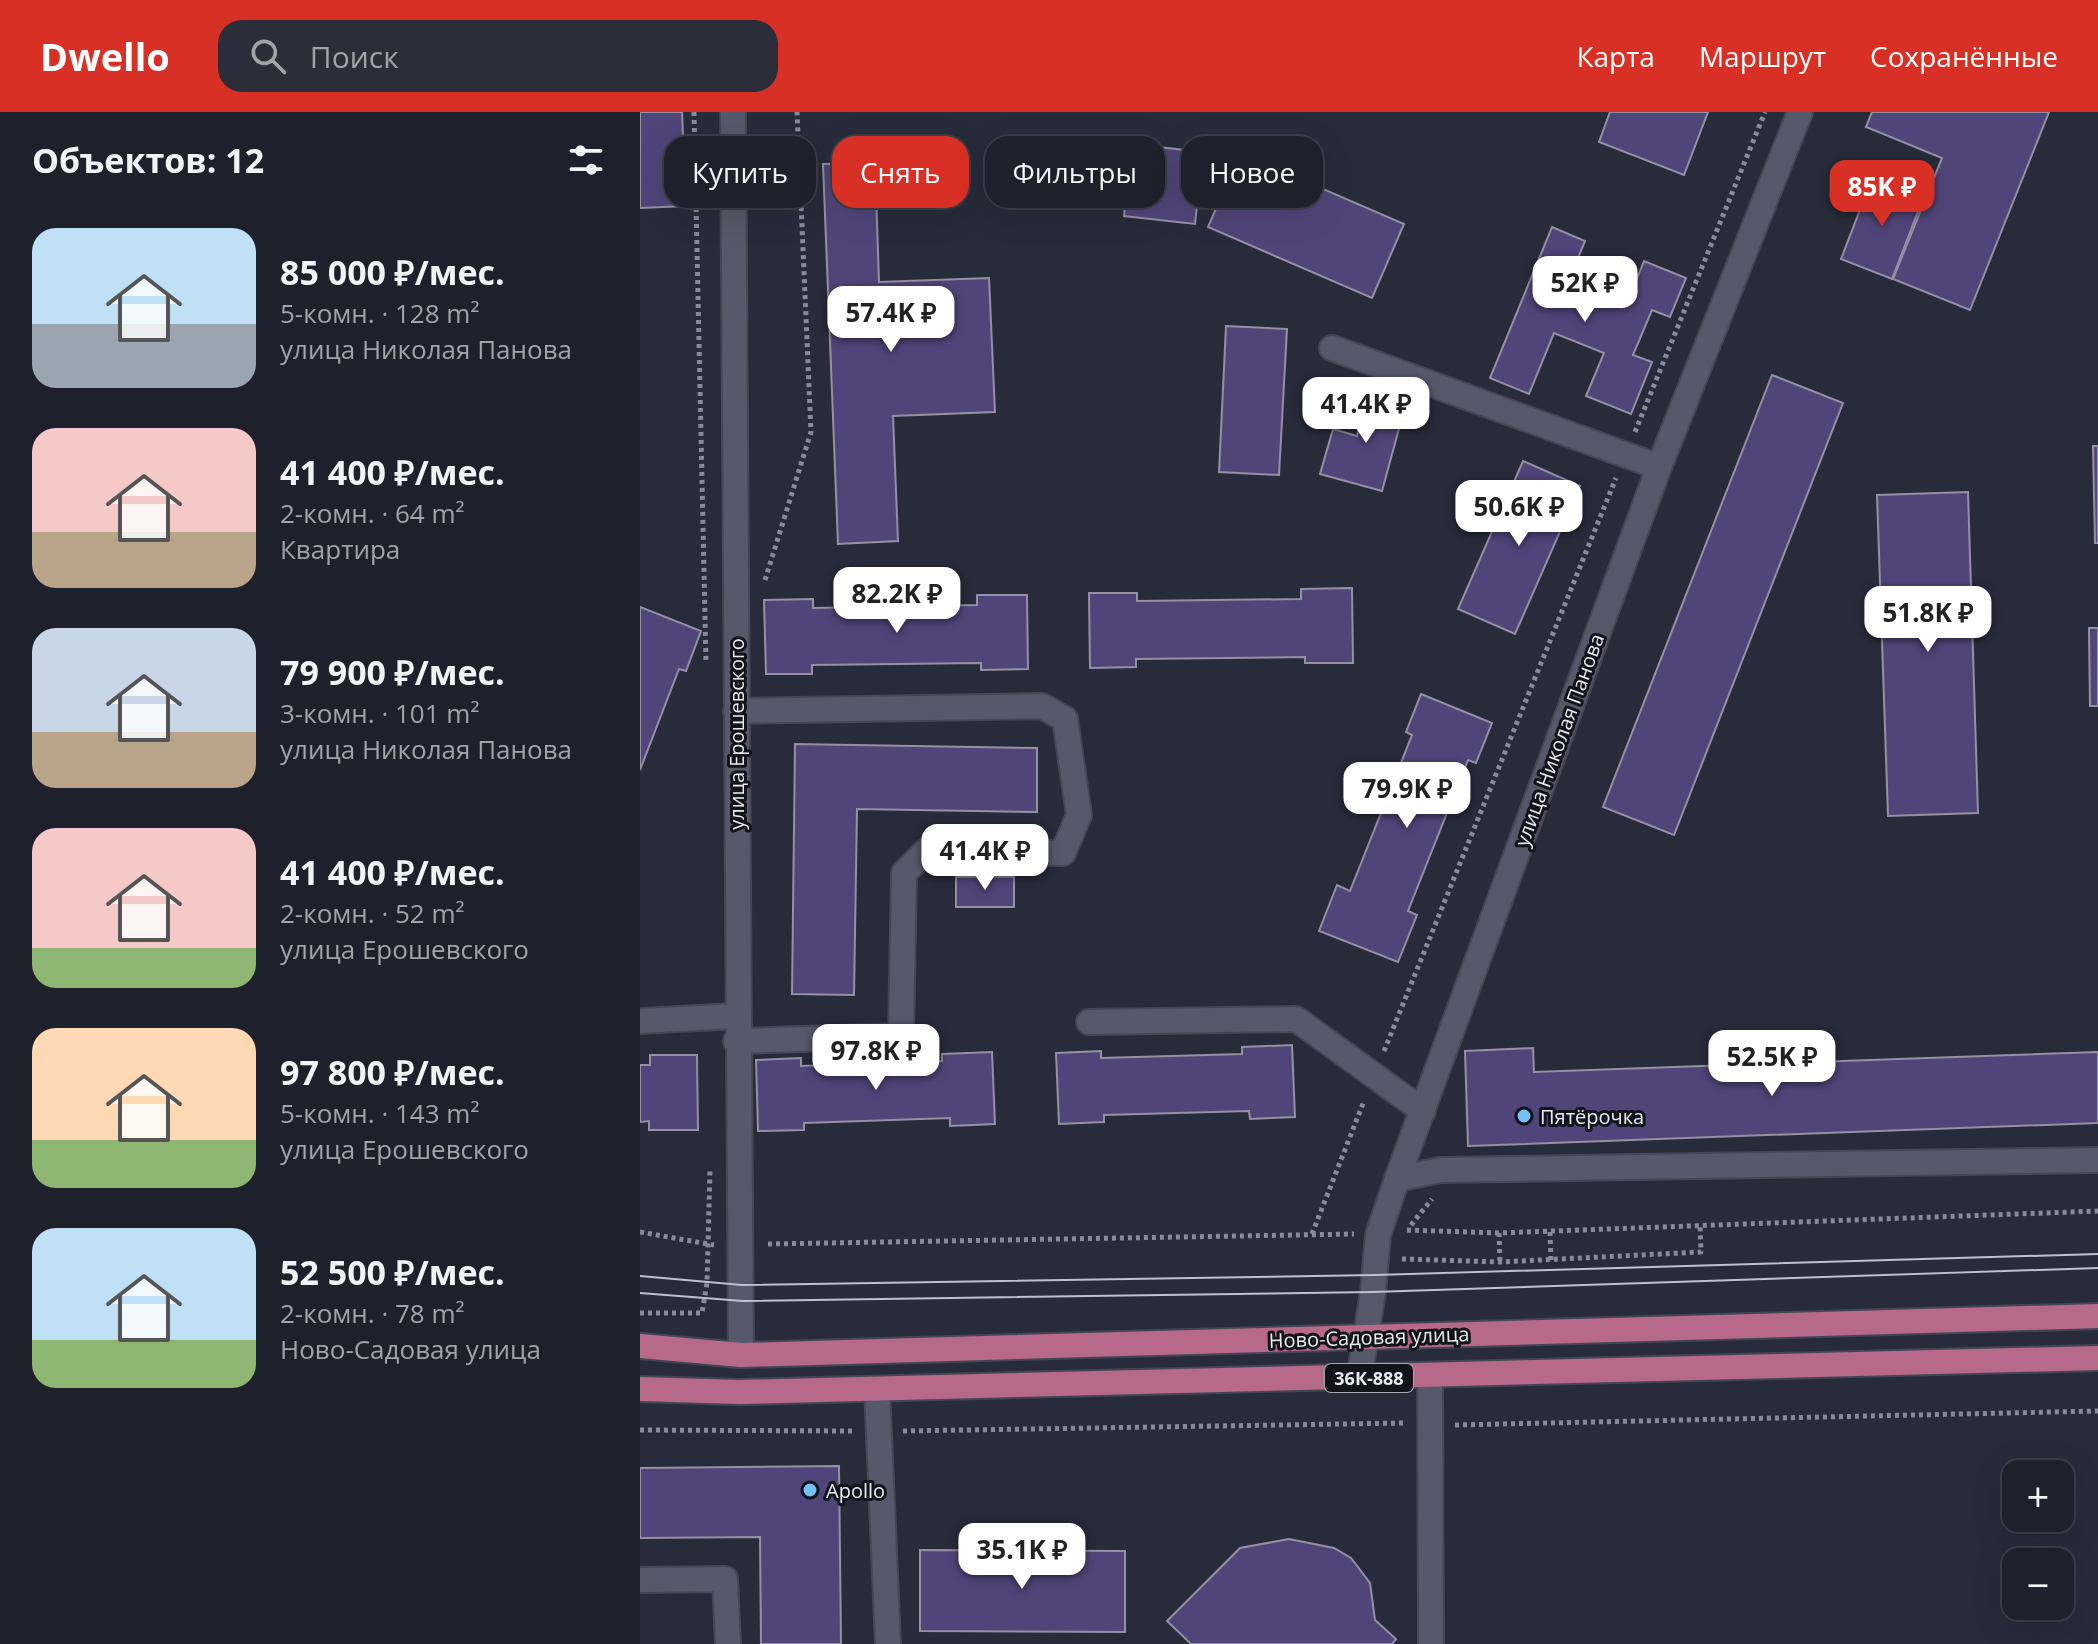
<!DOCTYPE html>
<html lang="ru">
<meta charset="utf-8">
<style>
body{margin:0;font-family:"Open Sans",sans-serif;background:#2b2d38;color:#f1f3f6;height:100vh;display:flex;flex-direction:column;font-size:30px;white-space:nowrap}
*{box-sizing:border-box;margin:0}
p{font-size:26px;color:#a1a3a9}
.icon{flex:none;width:44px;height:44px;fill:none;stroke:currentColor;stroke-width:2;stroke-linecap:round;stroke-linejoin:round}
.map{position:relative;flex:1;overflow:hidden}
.details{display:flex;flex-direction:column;background:#1e202c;width:640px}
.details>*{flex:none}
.banner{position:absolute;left:24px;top:24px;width:760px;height:72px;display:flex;gap:16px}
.fabs{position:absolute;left:1362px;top:1348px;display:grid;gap:16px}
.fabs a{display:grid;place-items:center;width:72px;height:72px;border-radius:16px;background:#1e202c;box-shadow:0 8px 32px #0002,0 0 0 2px #3c3e48;font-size:40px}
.price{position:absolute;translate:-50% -68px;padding:0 18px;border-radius:16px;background:#fff;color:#222;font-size:26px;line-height:52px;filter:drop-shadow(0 2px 4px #0008)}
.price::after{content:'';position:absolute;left:50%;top:48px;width:24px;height:18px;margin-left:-12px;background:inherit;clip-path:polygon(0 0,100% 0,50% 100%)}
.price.selected{background:#d93025;color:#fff}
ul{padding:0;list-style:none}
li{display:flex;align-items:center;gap:24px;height:200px;padding:0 32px}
li span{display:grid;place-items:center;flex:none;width:224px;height:160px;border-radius:24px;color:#555}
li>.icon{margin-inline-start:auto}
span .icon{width:96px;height:96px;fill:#fffc;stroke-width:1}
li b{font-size:34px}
h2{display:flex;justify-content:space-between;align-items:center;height:96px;padding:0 32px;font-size:34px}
.tag{padding:0 28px;border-radius:24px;background:#1e202c;box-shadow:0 8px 32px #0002,0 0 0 2px #3c3e48;font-size:28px;line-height:72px}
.tag.selected{background:#d93025;color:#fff}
header{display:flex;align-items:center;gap:48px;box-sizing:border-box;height:112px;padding:0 40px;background:#d93025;color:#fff}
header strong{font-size:38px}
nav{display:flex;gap:44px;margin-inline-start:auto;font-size:28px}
.search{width:560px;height:72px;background:#2b2d38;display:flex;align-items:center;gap:20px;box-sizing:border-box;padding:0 28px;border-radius:24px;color:#a1a3a9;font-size:30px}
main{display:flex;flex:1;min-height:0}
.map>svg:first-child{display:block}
</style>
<header>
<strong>Dwello</strong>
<div class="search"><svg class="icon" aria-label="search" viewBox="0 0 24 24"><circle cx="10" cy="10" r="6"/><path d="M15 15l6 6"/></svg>Поиск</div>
<nav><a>Карта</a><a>Маршрут</a><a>Сохранённые</a></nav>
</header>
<main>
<section class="details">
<h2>Объектов: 12<svg class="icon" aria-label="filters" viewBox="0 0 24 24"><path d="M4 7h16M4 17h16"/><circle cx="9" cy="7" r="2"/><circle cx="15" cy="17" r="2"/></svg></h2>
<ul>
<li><span style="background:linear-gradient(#bfe0f5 60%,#9aa5b1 0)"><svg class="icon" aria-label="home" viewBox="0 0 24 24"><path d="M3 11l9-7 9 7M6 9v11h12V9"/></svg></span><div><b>85 000 ₽/мес.</b><p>5-комн. · 128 m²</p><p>улица Николая Панова</p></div></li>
<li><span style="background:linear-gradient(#f6c9c9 65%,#b9a48a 0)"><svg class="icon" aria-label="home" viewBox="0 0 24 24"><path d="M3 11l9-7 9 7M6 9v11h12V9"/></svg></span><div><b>41 400 ₽/мес.</b><p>2-комн. · 64 m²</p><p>Квартира</p></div></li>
<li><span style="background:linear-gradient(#c9d6e8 65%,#b9a48a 0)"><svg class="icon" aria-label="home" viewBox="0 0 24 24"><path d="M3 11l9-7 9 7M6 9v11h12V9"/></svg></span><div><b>79 900 ₽/мес.</b><p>3-комн. · 101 m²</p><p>улица Николая Панова</p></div></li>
<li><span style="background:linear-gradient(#f6c9c9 75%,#8fb573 0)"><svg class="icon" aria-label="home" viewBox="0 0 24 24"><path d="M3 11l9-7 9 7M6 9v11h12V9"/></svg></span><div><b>41 400 ₽/мес.</b><p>2-комн. · 52 m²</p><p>улица Ерошевского</p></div></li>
<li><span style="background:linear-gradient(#ffd9b3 70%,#8fb573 0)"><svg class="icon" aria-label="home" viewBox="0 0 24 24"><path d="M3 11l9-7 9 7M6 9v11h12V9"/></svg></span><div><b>97 800 ₽/мес.</b><p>5-комн. · 143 m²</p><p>улица Ерошевского</p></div></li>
<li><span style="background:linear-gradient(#bfe0f5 70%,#8fb573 0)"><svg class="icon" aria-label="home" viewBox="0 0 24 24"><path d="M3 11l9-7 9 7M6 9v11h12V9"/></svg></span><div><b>52 500 ₽/мес.</b><p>2-комн. · 78 m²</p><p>Ново-Садовая улица</p></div></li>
</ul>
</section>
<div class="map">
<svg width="1458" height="1532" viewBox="0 0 1458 1532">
<rect width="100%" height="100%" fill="#282b3a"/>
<g fill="#504579" stroke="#9391a3" stroke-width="2">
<path d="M0 0H42L46 94 0 96Z"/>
<path d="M970 0H1068L1044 63 959 30Z"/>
<path d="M1232 0H1409L1330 198 1253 167 1302 46 1226 15Z"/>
<path d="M491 32 563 40 555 112 484 104Z"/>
<path d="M600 41 764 112 732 186 568 115Z"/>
<path d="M235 51 239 170 349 166 355 300 253 304 258 429 198 432 183 52Z"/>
<path d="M1233 64 1284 84 1252 167 1201 147Z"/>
<path d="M912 115 945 129 929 168 987 192 1004 149 1046 166 1030 205 1012 198 993 243 1012 250 991 302 946 284 964 241 914 221 889 282 850 266Z"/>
<path d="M586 214 647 217 639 363 579 360Z"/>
<path d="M1132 263 1203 291 1034 723 963 695Z"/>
<path d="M728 281 766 291 742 379 680 362 693 317 717 324Z"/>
<path d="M1453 334H1458V431H1455Z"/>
<path d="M883 349 940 374 875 522 818 497Z"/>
<path d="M1328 380 1338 701 1248 704 1237 383Z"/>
<path d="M712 476 713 551H665V545L496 547V555L450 556 449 481H497V489L661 487V477Z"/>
<path d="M337 483H387L388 557 341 558V551L172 553V562H126L124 488 173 487V496L337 493Z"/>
<path d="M0 495 61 519 46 559 39 557 0 658Z"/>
<path d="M1449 516H1458V594H1450Z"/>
<path d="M781 582 852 611 836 651 828 648 768 799 777 803 758 850 679 819 697 773 710 779 772 623 766 620Z"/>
<path d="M155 632 397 636V700L217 697 214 883 152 882Z"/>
<rect x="316" y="765" width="58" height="30"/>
<path d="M652 933 655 1005 610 1007 609 999 464 1003V1010L419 1012 416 941 461 939V946L602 942V935Z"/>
<path d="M893 936 894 960 1458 940V1011L828 1034 825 939Z"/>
<path d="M352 940 355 1012 310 1014V1006L164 1011V1018L118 1019 116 948 161 946V954L302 949V942Z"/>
<path d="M10 943H57L58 1018H9V1009L0 1010V953H10Z"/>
<path d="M199 1354 201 1532H121L120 1425 0 1426V1356Z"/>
<path d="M649 1427 694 1436 711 1446 730 1471 735 1508 756 1527 752 1532H551L527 1509 600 1436Z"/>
<path d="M280 1438 485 1439V1520L280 1519Z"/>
</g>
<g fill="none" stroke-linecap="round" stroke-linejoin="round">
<g stroke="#444753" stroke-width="28">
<g id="minor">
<path d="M93 0 101 1243"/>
<path d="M692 236 1019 355"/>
<path d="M96 599 402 594 425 607 439 703 423 741 287 738 264 761 261 924 96 929"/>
<path d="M0 909 97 904"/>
<path d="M449 910 656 907 783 999"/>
<path d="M757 1067 800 1058 1458 1048"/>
<path d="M790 1263 791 1532"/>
<path d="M719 1267 733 1180 738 1123 757 1067 1019 355 1160 0"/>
<path d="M237 1277 248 1532"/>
<path d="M0 1468 85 1467 88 1532"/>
</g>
</g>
<g stroke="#444753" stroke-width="28">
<g id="major">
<path d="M0 1234 101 1243 1458 1204"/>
<path d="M0 1277 99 1280 1458 1246"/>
</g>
</g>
<g stroke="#888b97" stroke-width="5" stroke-dasharray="4 4" stroke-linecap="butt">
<path d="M54 0 66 551"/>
<path d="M995 320 1125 0"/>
<path d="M125 468 171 320 157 0"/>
<path d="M744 939 976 366"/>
<path d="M771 1113 792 1087"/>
<path d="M767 1118 859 1121 1458 1099"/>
<path d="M0 1120 74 1133"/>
<path d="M910 1120 911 1149"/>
<path d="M859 1121 860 1150"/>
<path d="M672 1122 724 989"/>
<path d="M128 1132 714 1122"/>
<path d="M762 1147 860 1150 1061 1140 1060 1112"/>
<path d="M0 1201H62L67 1171 70 1057"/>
<path d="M815 1313 1458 1299"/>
<path d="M0 1318 213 1319"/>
<path d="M263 1319 765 1311"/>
</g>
<use href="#minor" stroke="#555969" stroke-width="24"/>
<use href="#major" stroke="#b7698b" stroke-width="24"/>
<g stroke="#bfc2cd" stroke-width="2">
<path d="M0 1164 102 1173 735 1163 1458 1142"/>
<path d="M0 1181 103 1189 733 1180 1458 1156"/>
</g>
</g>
<g fill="#77c0f7" stroke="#13141b" stroke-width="3">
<circle cx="884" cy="1004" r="8"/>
<circle cx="170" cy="1378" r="8"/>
</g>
<g text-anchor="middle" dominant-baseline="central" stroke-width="6" stroke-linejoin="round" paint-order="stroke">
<rect fill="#13141b" stroke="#a7a9b2" stroke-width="2" x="685" y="1252" width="88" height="28" rx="6"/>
<g font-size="18" font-weight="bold" fill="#e7e9f3">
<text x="729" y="1266">36К-888</text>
</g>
<g font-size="20" fill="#e7e9f3" stroke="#13141b">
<text transform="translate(96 622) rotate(-90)">улица Ерошевского</text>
<text transform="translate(919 628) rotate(-70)">улица Николая Панова</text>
<text transform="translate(729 1225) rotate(-2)">Ново-Садовая улица</text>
</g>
<g font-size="20" fill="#e7e9f3" stroke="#13141b" text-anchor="start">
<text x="900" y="1004">Пятёрочка</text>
<text x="186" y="1378">Apollo</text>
</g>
</g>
</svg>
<div class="fabs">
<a>+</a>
<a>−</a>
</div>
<b class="price selected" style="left:1242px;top:116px">85K ₽</b>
<b class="price" style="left:945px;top:212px">52K ₽</b>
<b class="price" style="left:251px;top:242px">57.4K ₽</b>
<b class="price" style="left:726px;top:333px">41.4K ₽</b>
<b class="price" style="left:879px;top:436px">50.6K ₽</b>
<b class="price" style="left:257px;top:523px">82.2K ₽</b>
<b class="price" style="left:1288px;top:542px">51.8K ₽</b>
<b class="price" style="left:767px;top:718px">79.9K ₽</b>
<b class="price" style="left:345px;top:780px">41.4K ₽</b>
<b class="price" style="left:236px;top:980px">97.8K ₽</b>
<b class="price" style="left:1132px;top:986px">52.5K ₽</b>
<b class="price" style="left:382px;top:1479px">35.1K ₽</b>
<div class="banner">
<a class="tag">Купить</a>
<a class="tag selected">Снять</a>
<a class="tag">Фильтры</a>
<a class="tag">Новое</a>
</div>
</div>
</main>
